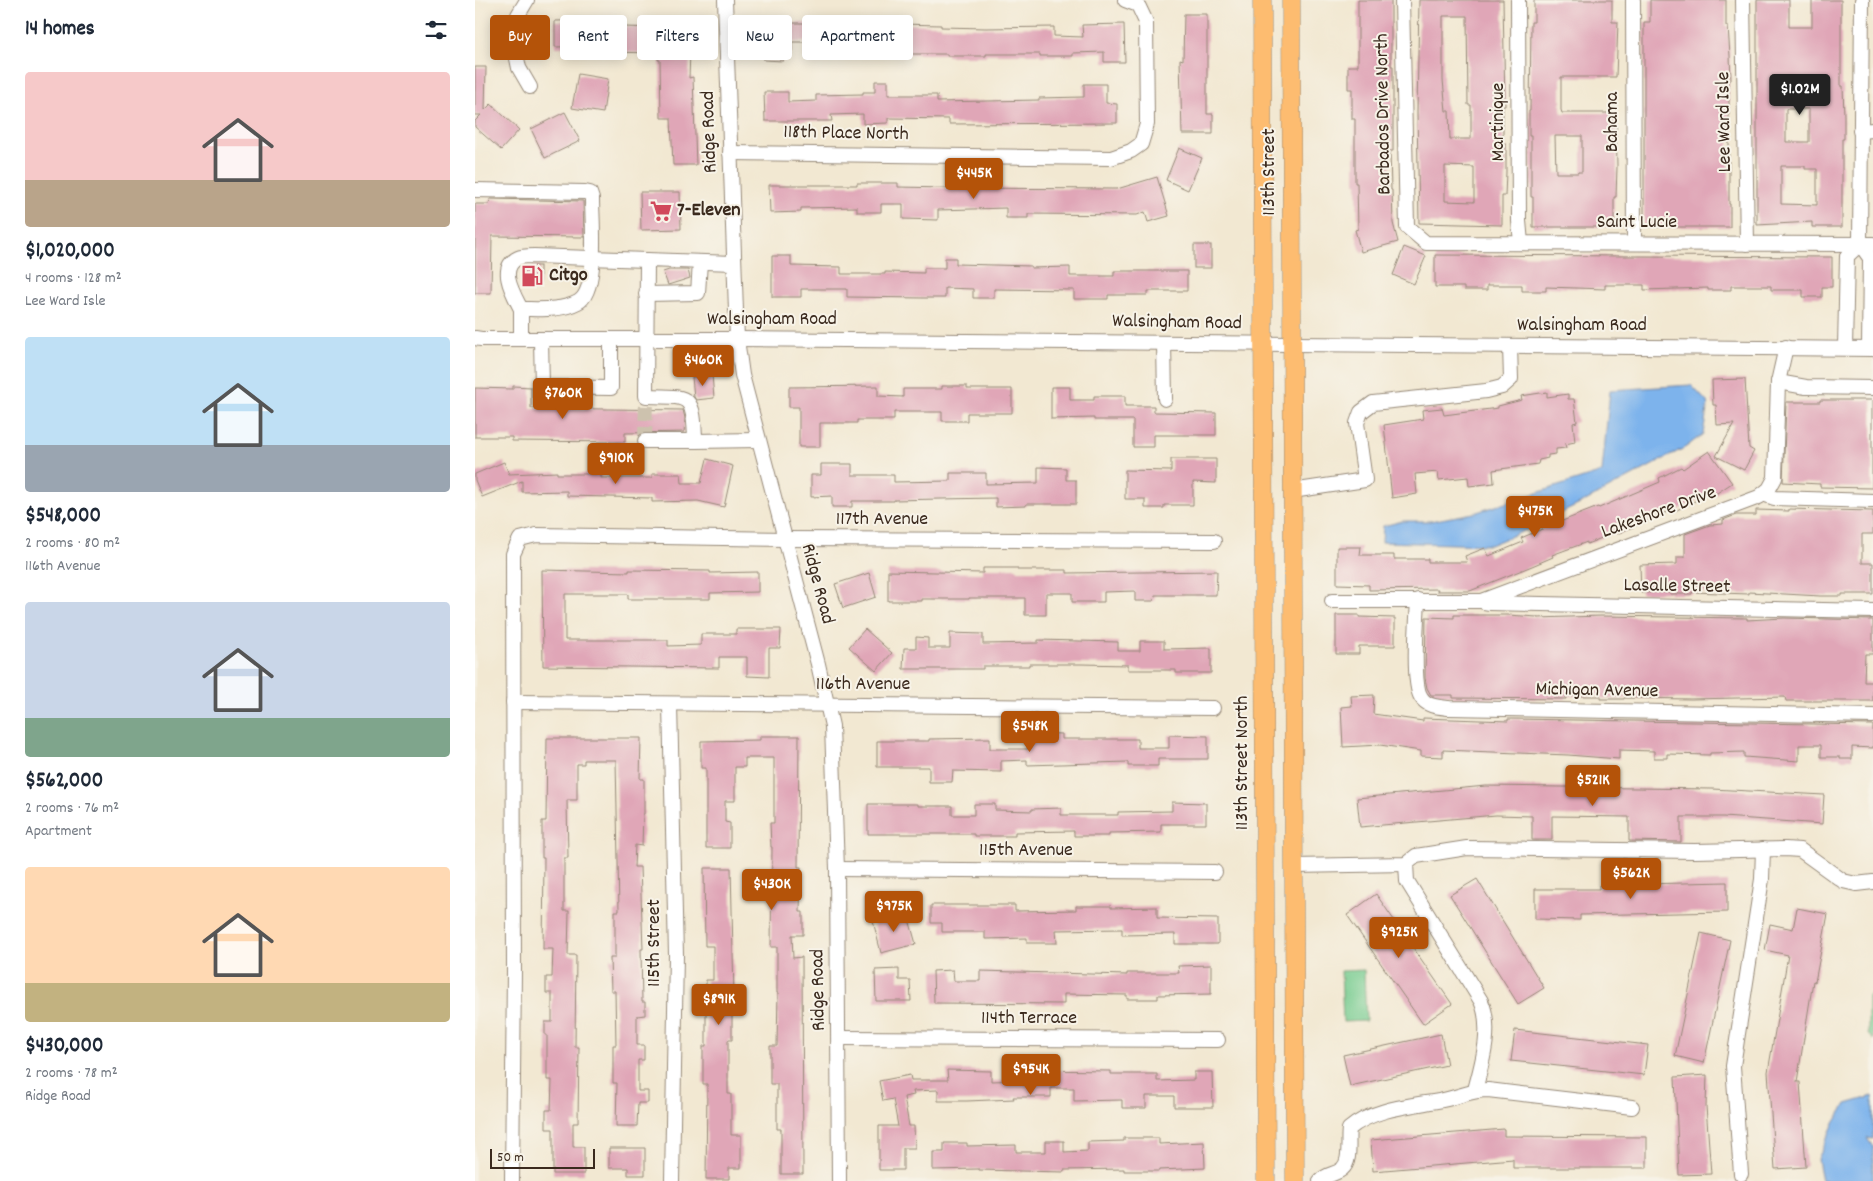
<!DOCTYPE html>
<meta charset="utf-8">
<style>
body{margin:0;font-family:Dekko,sans-serif;background:#f6f6f7;color:#1f2937;height:100vh;display:flex;flex-direction:column;font-size:19px;white-space:nowrap}
*{box-sizing:border-box;margin:0}
p{font-size:16px;color:#747a83}
.icon{flex:none;width:28px;height:28px;fill:none;stroke:currentColor;stroke-width:2;stroke-linecap:round;stroke-linejoin:round}
.map{position:relative;flex:1;overflow:hidden}
.side{display:flex;flex-direction:column;background:#fff;width:475px}
.side>*{flex:none}
.guide{position:absolute;left:15px;top:15px;width:475px;height:45px;display:flex;gap:10px}
.scale{position:absolute;left:15px;bottom:12px;width:105px;box-sizing:border-box;padding-left:5px;border:2px solid #3b2a1e;border-top:0;font-size:14px;line-height:18px;white-space:nowrap;color:#3b2a1e;-webkit-text-stroke:4px #f7f3e8;paint-order:stroke}
.price{position:absolute;translate:-50% -42px;padding:0 11px;border-radius:5px;background:#b45309;color:#fff;font-size:16px;line-height:32px;filter:drop-shadow(0 1px 2px #0008)}
.price::after{content:'';position:absolute;left:50%;top:30px;width:15px;height:11px;margin-left:-8px;background:inherit;clip-path:polygon(0 0,100% 0,50% 100%)}
.price.current{background:#222;color:#fff}
ul{padding:0;list-style:none}
li{display:grid;align-content:center;gap:10px;height:265px;padding:0 25px}
li span{display:grid;place-items:center;height:155px;border-radius:5px;color:#555}
li>.icon{margin-inline-start:auto}
span .icon{width:90px;height:90px;fill:#fffc;stroke-width:1}
li b{font-size:21px}
h2{display:flex;justify-content:space-between;align-items:center;height:60px;padding:0 25px;font-size:21px}
.chip{padding:0 18px;border-radius:5px;background:#fff;box-shadow:0 2px 12px #0003;font-size:18px;line-height:45px}
.chip.current{background:#b45309;color:#fff}
main{display:flex;flex:1;min-height:0}
.map>svg:first-child{display:block}
</style>
<main>
<section class="side">
<h2>14 homes<svg class="icon" aria-label="filters" viewBox="0 0 24 24"><path d="M4 7h16M4 17h16"/><circle cx="9" cy="7" r="2"/><circle cx="15" cy="17" r="2"/></svg></h2>
<ul>
<li><span style="background:linear-gradient(#f6c9c9 70%,#b9a48a 0)"><svg class="icon" aria-label="home" viewBox="0 0 24 24"><path d="M3 11l9-7 9 7M6 9v11h12V9"/></svg></span><div><b>$1,020,000</b><p>4 rooms · 128 m²</p><p>Lee Ward Isle</p></div></li>
<li><span style="background:linear-gradient(#bfe0f5 70%,#9aa5b1 0)"><svg class="icon" aria-label="home" viewBox="0 0 24 24"><path d="M3 11l9-7 9 7M6 9v11h12V9"/></svg></span><div><b>$548,000</b><p>2 rooms · 80 m²</p><p>116th Avenue</p></div></li>
<li><span style="background:linear-gradient(#c9d6e8 75%,#7fa58c 0)"><svg class="icon" aria-label="home" viewBox="0 0 24 24"><path d="M3 11l9-7 9 7M6 9v11h12V9"/></svg></span><div><b>$562,000</b><p>2 rooms · 76 m²</p><p>Apartment</p></div></li>
<li><span style="background:linear-gradient(#ffd9b3 75%,#c2b280 0)"><svg class="icon" aria-label="home" viewBox="0 0 24 24"><path d="M3 11l9-7 9 7M6 9v11h12V9"/></svg></span><div><b>$430,000</b><p>2 rooms · 78 m²</p><p>Ridge Road</p></div></li>
</ul>
</section>
<div class="map">
<svg width="1398" height="1181" viewBox="0 0 1398 1181">
<rect width="100%" height="100%" fill="#f7f3e8"/>
<filter id="ink" filterUnits="userSpaceOnUse"><feTurbulence type="fractalNoise" baseFrequency=".02" numOctaves="2"/><feDisplacementMap in="SourceGraphic" scale="10" xChannelSelector="R" yChannelSelector="G"/><feConvolveMatrix kernelMatrix="1 2 1 2 8 2 1 2 1" color-interpolation-filters="sRGB"/></filter>
<filter id="wash" filterUnits="userSpaceOnUse"><feTurbulence type="fractalNoise" baseFrequency=".0096" numOctaves="4" result="noise"/><feDisplacementMap in="SourceGraphic" scale="20" xChannelSelector="R" yChannelSelector="G"/><feGaussianBlur stdDeviation="1.12" result="paint"/><feColorMatrix in="noise" values="0 0 0 0 0 0 0 0 0 0 0 0 0 0 0 0 0 1.4 0 .05"/><feComposite in="paint" operator="in"/></filter>
<g filter="url(#wash)">
<rect width="100%" height="100%" fill="#f2e8d2"/>
<g fill="#77cc90" stroke="#597b57">
<path d="M889 970 891 1021 868 1022 866 971Z"/>
<path d="M1398 994V1040L1393 1033V996Z"/>
</g>
<g fill="#7db3ec" stroke="#5c6e85">
<path d="M1216 385 1233 403 1228 434 1211 447 1105 504 1049 531 1015 545 907 542 908 526 928 521H955L999 513 1127 472 1135 390Z"/>
<path d="M1398 1096V1139L1392 1138 1398 1147V1181H1347L1343 1159 1358 1125 1371 1104Z"/>
</g>
<g id="blocks">
<g fill="#e0a6b7" fill-rule="evenodd">
<path d="M883 0H916V66H918V151H915L916 190H917L918 223 923 242 886 252 880 230 883 229 882 183H880V119H877V89H873V66H883Z"/>
<path d="M944 0H1028L1030 106H1028V144H1031V172L1030 196H1027V225L944 223 942 112ZM968 16H992L993 105H996V139H975L974 111H971L968 80ZM970 166 999 167V202L970 201Z"/>
<path d="M1059 0H1137V22H1143L1141 77H1086V110L1087 113H1141L1142 167 1141 197H1139V227H1058V197H1056V136H1054V111H1055L1056 22H1059ZM1080 136H1107V172H1103V173H1081Z"/>
<path d="M1175 0H1251V26H1253L1255 56 1256 80H1254V204H1255V227H1169V22H1175Z"/>
<path d="M1282 0H1314V27H1337V0H1366V86H1368L1369 116V139H1367V227H1337V222L1282 225ZM1311 109H1334V142H1311ZM1306 166H1330V169H1342V205L1306 204Z"/>
<path d="M709 14H732V114H738V134H707L705 59 708 60Z"/>
<path d="M122 20V22L150 23V27L184 28V23L216 25 214 78 218 77 221 165H198L196 118H186L185 60H183V53L131 52V46L80 47V21Z"/>
<path d="M290 23H380L466 25V27L511 28 579 27V36L608 37 607 25 649 24 650 62H629V52L598 53V56H565V54H511V56H472V54H386V50L349 51V42H317V51H308V61L289 60Z"/>
<path d="M0 67H11L10 110 16 104 44 130 26 150 0 127V121L6 115H0Z"/>
<path d="M103 74 133 79 128 113 97 108Z"/>
<path d="M400 81H413V95H462V102L564 100V98L609 97V84H631V103L642 104V123L474 124V119L413 118V123L388 124V114L356 115 357 121H290L289 92H313V102L341 101V95L388 94V92H400Z"/>
<path d="M90 112 105 141 70 158 56 129Z"/>
<path d="M704 148 727 158 713 190 691 180Z"/>
<path d="M682 177 694 216 673 222 670 212 662 215 553 214V218H531V208L463 210V220L428 219V204H406V212H382V207L326 208V212L295 213 294 185H382V183H423V187L471 188 642 189Z"/>
<path d="M165 192H205L206 229 166 230Z"/>
<path d="M15 199 108 201 109 237 17 236 16 293H0V204H14Z"/>
<rect x="719" y="245" width="17" height="23"/>
<path d="M929 247 951 256 939 284 918 275Z"/>
<path d="M960 255 1357 257V287H1347V297H1328V290H1296V286H1256V290H1233V288L1169 290V285H1130V289L1071 287V291H1047V285H1012V290H989V287H960Z"/>
<path d="M297 256H316V266L366 267V274H410V272L449 273V268H470V258H481V264L556 266V268L595 267V276H639V271H712V291H673V295H633V299H599V290L519 289V298H498V289L470 288V298H448L372 297V289H326V297H297Z"/>
<rect x="49" y="266" width="16" height="20"/>
<path d="M194 270H213L215 278 193 285 188 272Z"/>
<path d="M237 375 239 398 221 400 219 397 217 377Z"/>
<path d="M1270 379 1274 448 1279 451 1269 470 1241 456 1259 424 1242 425 1241 405H1238L1237 380Z"/>
<path d="M38 386 56 387V408L208 410 210 418 209 432 150 433V442L37 441V437H0V388L38 389Z"/>
<path d="M403 386V396L428 397V389H467V386H492V389H537V413H492V421H467V412H419V420H382V423H345V447H324V407H314V387Z"/>
<path d="M576 387H595V400H619V396H650V406H679V412L741 413V435H679V447H658V420H619V418L576 419Z"/>
<path d="M1072 392V397L1093 394V399H1099L1102 422 1098 423 1100 442 1090 444 1091 448 1081 449V454L1073 455V458L1064 460 1063 464 1018 470 1019 483 994 486 993 477 964 480 963 472 940 474 942 494 917 498 909 425 948 419 947 410 967 408 969 415 1023 408V406L1047 400 1046 396Z"/>
<path d="M1345 400H1397V488L1345 487V484L1308 482 1311 402H1345Z"/>
<path d="M1234 451 1257 483 1236 497 1234 494 1200 511 1199 509 1142 534 1141 532 1112 544V542L1077 555 1078 557 1057 566 995 591H962L963 589 894 590V585L862 584V547H886L885 555H919V559H953V562H992L990 556 1010 548 1014 556 1048 542 1046 538 1072 527 1123 507 1124 508 1185 482 1184 478 1206 467 1208 469Z"/>
<path d="M232 459 258 466 249 507 223 501 177 502V498L92 496V491L47 492V481L7 497 0 480V474L29 462 34 474 82 472V474H126V478H177V474H206L207 483H226Z"/>
<path d="M696 459H741V483L718 482V505H689V508H670V499H650V470L696 471Z"/>
<path d="M346 464H377V475H419V482L475 481V473H511V484L563 483V467L591 468V480H601V504H551V506L521 507V498L465 499 419 500V501H377V507H357V496L336 497V475H346Z"/>
<path d="M1314 509 1398 511V534H1387V563H1398V594H1367V596H1345L1274 592V594L1217 592V594H1195V592L1166 593 1165 565 1202 564V557H1210V534L1235 525 1248 524V520L1261 515H1281V510L1314 511Z"/>
<path d="M508 568H542V570H592V573L742 571 741 595H680L679 601H660V591L629 592V602H597V593H571V615H550V598H494V599H447V601H413V571L508 573Z"/>
<path d="M67 570 154 572V570L235 571V573L283 572V592L235 593V599H153V594H90V640H193V646L226 645V634H261V629H306L305 648H294V677L272 676V657H244V668L68 666Z"/>
<path d="M394 573 401 597 368 608 360 584Z"/>
<path d="M861 615H884V617L920 618V646H884V654H861Z"/>
<path d="M979 615H1033L1062 617V618L1126 616 1272 618V620L1309 618 1398 620V654H1390L1389 682H1398V701H1311L1310 697 1216 699 1149 698V699H1126V696H1091V699L978 698V695H956L952 688 950 678 951 617 979 618Z"/>
<path d="M390 629 417 653 401 671 374 647Z"/>
<path d="M475 633 508 634V644L563 643V640L643 642V651H665V641H689V649L736 648V673H701V670H653V665L606 664H554V666H508V669H428L429 648H441V637L453 638V648H475Z"/>
<path d="M899 695 898 714 948 721V718L1033 721V719H1039L1398 725V748L1377 747V759H1365V757H1346V745H1324V761L1269 757V752L1235 753V755L1192 754V758H1179V751L1144 750V759L1093 755 968 750V757L946 756V751L905 745 868 747 866 707 877 706 876 696Z"/>
<path d="M553 733 587 734V739H663V748H694V735L733 736V759H683V766H653V762L552 765V760L526 761V772L478 771 477 782H454V767H402V741H454V739L515 738V749H553Z"/>
<path d="M285 736H324L323 867H326L325 912H328V935H317L318 958 327 957 328 1174H306V1129H302V1084H295V1046H302L303 993H302V947H296L297 847H296L295 823H299V758H270V767H260V801H250V822L255 823V848H231V768H226V741L285 740Z"/>
<path d="M72 738H166L165 779H169V814H168L167 846 160 845 159 867H165L168 949H166L167 1002H170V1015L162 1016V1045H169V1060H163V1091H173V1103H163L162 1126H141L142 1083H138V1045H141L140 991H136L135 958H140V911H144L141 760H109V764H102V800H92L93 858H89V911H94L93 955H101L100 1047H104L103 1123H98V1147H109V1174H78V1129H71V1110H76L77 1080H72V1035H70V1022H77V993H71V977H77L78 949H68L69 858H67V821H71Z"/>
<path d="M1011 786 1237 789 1349 795 1347 824 1248 817H1206V842L1154 841V817L1077 816V840H1057V816L1021 815 885 827 882 798Z"/>
<path d="M697 802 731 803V824H686V832L634 833V836H599V831L540 832V836H499V834H393V804H443V806H477V815H499V804H520V810L557 811V809L586 808V815H643V812L697 811Z"/>
<path d="M229 868H256L259 996H257V1040H253V1094H256V1135H266V1168H254V1179H231L232 1084H228V1046H231V980H238V946H230Z"/>
<path d="M1002 879 1069 988 1043 1004 975 895Z"/>
<path d="M1252 882V912L1105 915V920L1060 919V889H1124V885Z"/>
<path d="M901 894 977 1004 948 1024 872 915Z"/>
<path d="M456 905H540V911L601 910V906H636V908L682 907V918L743 919V944H700V934L647 935V929L581 930 582 943H552V938L510 939V932H467V923H456Z"/>
<path d="M1322 908 1353 914 1340 982 1338 981 1322 1082H1325L1331 1167 1300 1169 1293 1072 1313 955 1290 950 1295 924 1318 929Z"/>
<path d="M432 912 441 944 406 953 398 921Z"/>
<path d="M1226 933 1255 940 1229 1063 1200 1056Z"/>
<path d="M736 965V994L683 995V999H652V995L589 994V1004L459 1003 458 971 478 970 479 981H505V971L652 975V973H704L703 966Z"/>
<path d="M424 969V980H435L436 1001H401L400 970Z"/>
<path d="M1040 1030 1173 1045 1169 1075 1036 1061Z"/>
<path d="M966 1034 972 1065 875 1086 868 1055Z"/>
<path d="M472 1070 516 1071V1081L552 1080V1070L636 1071V1074H682V1081L719 1080V1072H737L738 1107H699V1096H671V1108H647V1100L599 1101V1088H576V1097H538L539 1099 492 1101H463V1090L438 1091 439 1095 429 1097 434 1126H439L440 1148H428V1170H404V1126H423L418 1099 408 1101 404 1081 435 1075 436 1080H473Z"/>
<path d="M1232 1075 1231 1106 1236 1174 1204 1175 1200 1077Z"/>
<path d="M1029 1129V1136L1172 1137V1168H1038V1159L898 1171 896 1140Z"/>
<path d="M649 1138H684V1144L729 1142 730 1168 684 1170V1171H649V1169L589 1170V1172L504 1170V1169L458 1170V1152H469V1143H492V1146L541 1145V1152H571V1141H589V1152L613 1151V1142L649 1141Z"/>
<path d="M134 1148H170V1175H153V1168H134Z"/>
</g>
</g>
</g>
<g filter="url(#ink)">
<use href="#blocks" fill-opacity="0" stroke="#968978" stroke-width="1"/>
<g fill="none" stroke-linecap="round" stroke-linejoin="round">
<path stroke="#cdc2ae" stroke-width="14" stroke-dasharray="14 7" stroke-linecap="butt" d="M170 441 171 396"/>
<g stroke="#968978" stroke-width="16">
<g id="minor">
<path d="M52 0 43 15 40 49 44 68 55 87"/>
<path d="M250 0 262 339 267 375 343 664 357 726 362 869 364 1181"/>
<path d="M927 0 932 227 951 243 1398 244"/>
<path d="M1043 0 1044 221 1046 243"/>
<path d="M1158 0 1159 243"/>
<path d="M1268 0 1272 244"/>
<path d="M1385 131 1398 130"/>
<path d="M255 153 636 158 656 151 666 144 672 124 671 22 663 5 650 0"/>
<path d="M0 190 110 192 115 193 117 199C117 221 124 291 103 302 86 311 64 309 46 309V339"/>
<path d="M1385 244 1387 0"/>
<path d="M1385 244 1395 258 1394 348"/>
<path d="M259 263 172 260 171 396C214 397 219 393 220 441L283 440"/>
<path d="M171 294 223 293 225 262"/>
<path d="M46 309C39 295 22 268 43 258 47 256 55 256 59 256L172 260"/>
<path d="M0 338 6 339H262L1398 349"/>
<path d="M66 339 67 387 136 388V339"/>
<path d="M689 343 690 399"/>
<path d="M1370 348 1372 256 1385 244"/>
<path d="M1303 382 1331 387 1398 388"/>
<path d="M170 441H220"/>
<path d="M817 491 890 480 882 423 886 412 898 403 1011 391 1027 387 1036 379 1035 346"/>
<path d="M1288 494 1299 498 1398 501"/>
<path d="M943 600C942 619 937 684 946 697 952 707 964 707 974 708L1398 716"/>
<path d="M857 601H1006L1284 497 1294 489 1300 478 1303 382 1311 347"/>
<path d="M1009 602 1015 603 1398 611"/>
<path d="M38 702 738 708"/>
<path d="M195 705 201 955 197 1181"/>
<path d="M931 864 932 881 1006 1001C1018 1028 1007 1063 1000 1090"/>
<path d="M819 866 931 864 941 856 992 848 1220 851 1310 849 1325 850 1368 881 1381 884 1398 882"/>
<path d="M362 869 740 872"/>
<path d="M364 1038 743 1040"/>
<path d="M1266 1174 1258 1066 1287 879 1288 849"/>
<path d="M37 1181 39 970 38 554 45 539 61 535 309 539 739 541"/>
<path d="M845 1181C853 1173 860 1175 867 1169 877 1161 872 1141 874 1129 898 1108 937 1106 968 1100 984 1097 997 1090 1013 1090L1157 1107"/>
</g>
</g>
<g stroke="#968978" stroke-width="19">
<g id="major">
<path d="M787 0 791 1181"/>
<path d="M816 0 820 1181"/>
</g>
</g>
<use href="#minor" stroke="#fff" stroke-width="14"/>
<use href="#major" stroke="#fdbc70" stroke-width="18"/>
</g>
</g>
<defs>
<g id="supermarket-bare" transform="scale(1.725)"><path d="M-6-5.5h2.5l.6 2H6L4.5 2H-2.5L-4.4-4H-6ZM-1.5 3.2a1.3 1.3 0 1 0 .1 0ZM3 3.2a1.3 1.3 0 1 0 .1 0Z" fill="#d1495b" stroke="#f7f3e8" stroke-width="2.5" paint-order="stroke"/></g>
<g id="fuel-bare" transform="scale(1.725)"><path d="M-5.5-6h7V0h2V4h1.3V-2.5L3-4.5l.8-.8L6-3V5H2.5V1h-1V6h-7ZM-4.2-4.7v3.2H.2V-4.7Z" fill="#d1495b" stroke="#f7f3e8" stroke-width="2.5" paint-order="stroke"/></g>
</defs>
<g fill-rule="evenodd">
<use href="#supermarket-bare" x="186" y="211"/>
<use href="#fuel-bare" x="57" y="276"/>
</g>
<g text-anchor="middle" dominant-baseline="central" stroke-width="4" stroke-linejoin="round" paint-order="stroke">
<g font-size="20" fill="#3b2a1e" stroke="#f7f3e8">
<text transform="translate(909 114) rotate(-91)">Barbados Drive North</text>
<text transform="translate(1024 122) rotate(-90)">Martinique</text>
<text transform="translate(1138 122) rotate(-90)">Bahama</text>
<text transform="translate(1250 122) rotate(-91)">Lee Ward Isle</text>
<text transform="translate(235 132) rotate(-92)">Ridge Road</text>
<text transform="translate(371 134) rotate(1)">118th Place North</text>
<text transform="translate(795 172) rotate(-90)">113th Street</text>
<text x="1162" y="223">Saint Lucie</text>
<text x="297" y="320">Walsingham Road</text>
<text transform="translate(702 323) rotate(1)">Walsingham Road</text>
<text x="1107" y="326">Walsingham Road</text>
<text transform="translate(1184 513) rotate(-20)">Lakeshore Drive</text>
<text x="407" y="520">117th Avenue</text>
<text transform="translate(342 584) rotate(75)">Ridge Road</text>
<text transform="translate(1202 587) rotate(1)">Lasalle Street</text>
<text x="388" y="685">116th Avenue</text>
<text transform="translate(1122 691) rotate(1)">Michigan Avenue</text>
<text transform="translate(768 763) rotate(-90)">113th Street North</text>
<text x="551" y="851">115th Avenue</text>
<text transform="translate(180 943) rotate(-90)">115th Street</text>
<text transform="translate(344 990) rotate(-91)">Ridge Road</text>
<text x="554" y="1019">114th Terrace</text>
</g>
<g font-size="20" font-weight="bold" fill="#3b2a1e" stroke="#f7f3e8" text-anchor="start">
<text x="202" y="211">7-Eleven</text>
<text x="74" y="276">Citgo</text>
</g>
</g>
</svg>
<div class="scale">50 m</div>
<b class="price current" style="left:1325px;top:116px">$1.02M</b>
<b class="price" style="left:499px;top:200px">$445K</b>
<b class="price" style="left:228px;top:387px">$460K</b>
<b class="price" style="left:88px;top:420px">$760K</b>
<b class="price" style="left:141px;top:485px">$910K</b>
<b class="price" style="left:1060px;top:538px">$475K</b>
<b class="price" style="left:555px;top:753px">$548K</b>
<b class="price" style="left:1118px;top:807px">$521K</b>
<b class="price" style="left:1156px;top:900px">$562K</b>
<b class="price" style="left:297px;top:911px">$430K</b>
<b class="price" style="left:419px;top:933px">$975K</b>
<b class="price" style="left:924px;top:959px">$925K</b>
<b class="price" style="left:244px;top:1026px">$891K</b>
<b class="price" style="left:556px;top:1096px">$954K</b>
<div class="guide">
<a class="chip current">Buy</a>
<a class="chip">Rent</a>
<a class="chip">Filters</a>
<a class="chip">New</a>
<a class="chip">Apartment</a>
</div>
</div>
</main>
